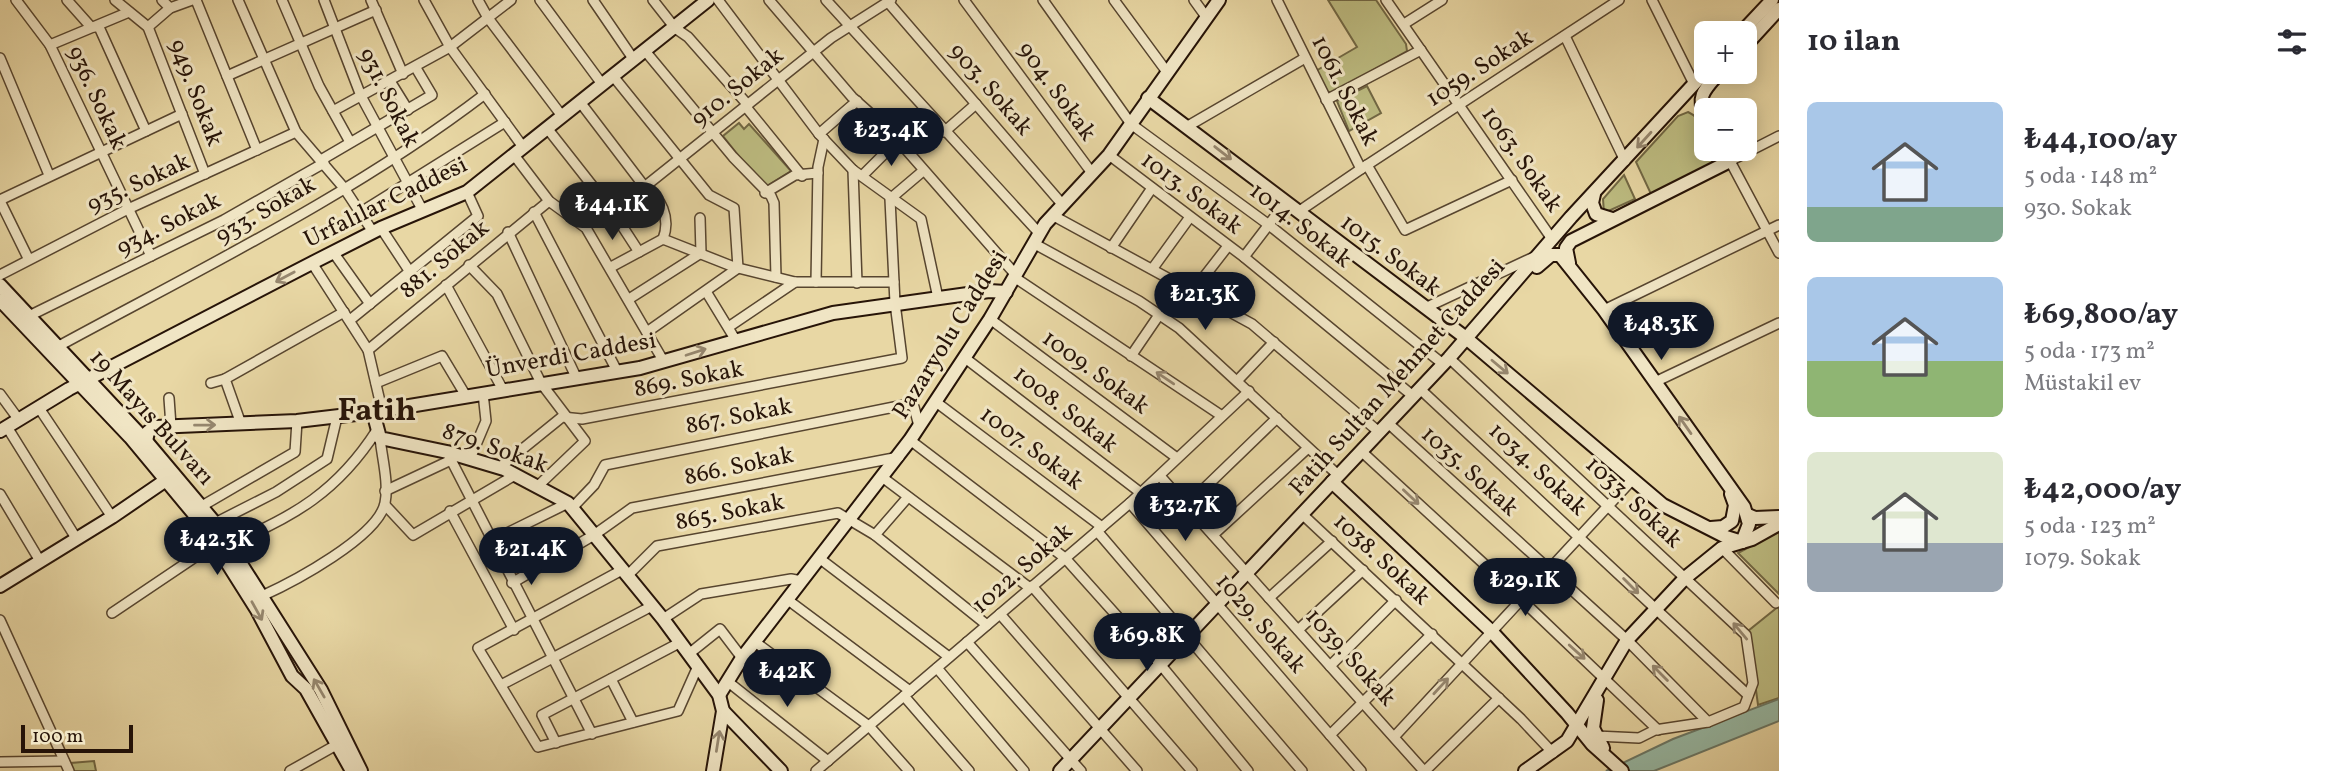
<!DOCTYPE html>
<html lang="tr">
<meta charset="utf-8">
<style>
body{margin:0;font-family:Vollkorn,serif;background:#f2f2f3;color:#2b2b33;height:100vh;display:flex;flex-direction:column;font-size:26px;white-space:nowrap}
*{box-sizing:border-box;margin:0}
p{font-size:23px;color:#7c7c81}
.icon{flex:none;width:38px;height:38px;fill:none;stroke:currentColor;stroke-width:2;stroke-linecap:round;stroke-linejoin:round}
.map{position:relative;flex:1;overflow:hidden}
.details{display:flex;flex-direction:column;background:#fff;width:560px}
.details>*{flex:none}
.fabs{position:absolute;left:1694px;top:21px;display:grid;gap:14px}
.fabs a{display:grid;place-items:center;width:63px;height:63px;border-radius:10px;background:#fff;box-shadow:0 4px 18px #0003;font-size:35px}
.scale{position:absolute;left:21px;bottom:18px;width:112px;box-sizing:border-box;padding-left:7px;border:4px solid #271408;border-top:0;font-size:19px;line-height:24px;white-space:nowrap;color:#271408;-webkit-text-stroke:5px #f0e5c4;paint-order:stroke}
.price{position:absolute;translate:-50% -60px;padding:0 16px;border-radius:24px;background:#111827;color:#fff;font-size:23px;line-height:46px;filter:drop-shadow(0 2px 4px #0008)}
.price::after{content:'';position:absolute;left:50%;top:42px;width:21px;height:16px;margin-left:-10px;background:inherit;clip-path:polygon(0 0,100% 0,50% 100%)}
.price.active{background:#222;color:#fff}
ul{padding:0;list-style:none}
li{display:flex;align-items:center;gap:21px;height:175px;padding:0 28px}
li span{display:grid;place-items:center;flex:none;width:196px;height:140px;border-radius:10px;color:#555}
li>.icon{margin-inline-start:auto}
span .icon{width:84px;height:84px;fill:#fffc;stroke-width:1}
li b{font-size:30px}
h2{display:flex;justify-content:space-between;align-items:center;height:84px;padding:0 28px;font-size:30px}
main{display:flex;flex:1;min-height:0}
.map>svg:first-child{display:block}
</style>
<main>
<div class="map">
<svg width="1779" height="771" viewBox="0 0 1779 771">
<rect width="100%" height="100%" fill="#e8d7a4"/>
<filter id="stains"><feTurbulence type="fractalNoise" baseFrequency=".00286" numOctaves="4"/><feColorMatrix values="0 0 0 0 .2 0 0 0 0 .09 0 0 0 0 .02 0 0 0 .5 -.17"/></filter>
<radialGradient id="worn" r=".72"><stop offset=".6" stop-color="#630" stop-opacity="0"/><stop offset="1" stop-color="#630" stop-opacity=".3"/></radialGradient>
<g fill="#bdbc81" stroke="#726844" stroke-width="2">
<path d="M1328 0H1376L1406 44 1407 51 1334 92H1326L1314 72 1357 47Z"/>
<path d="M1367 86 1381 113 1349 131 1337 101Z"/>
<path d="M1688 112C1703 119 1706 133 1706 149H1712C1716 157 1714 162 1707 167L1651 194 1636 162 1678 116Z"/>
<path d="M739 123 744 129 749 124 791 171 764 188 723 136Z"/>
<path d="M1624 175 1635 199 1604 213 1603 199Z"/>
<path d="M1779 531V594L1738 553Z"/>
<path d="M1779 606V698L1758 705 1748 631Z"/>
<path d="M94 761 96 771H73L71 763Z"/>
</g>
<path fill="#97baa6" stroke="#6a7867" stroke-width="2" d="M1779 699V721L1654 771H1606L1673 739Z"/>
<g fill="none" stroke-linecap="round" stroke-linejoin="round">
<g stroke="#57452f" stroke-width="12">
<g id="street">
<path d="M16 0 50 45 151 256"/>
<path d="M67 0 91 27H99L146 131"/>
<path d="M115 0 148 27 205 174"/>
<path d="M162 0 170 8"/>
<path d="M196 0 257 150"/>
<path d="M238 0 296 132 344 188 373 232"/>
<path d="M282 0 319 86 350 142"/>
<path d="M324 0 361 96 423 211"/>
<path d="M371 0 403 74"/>
<path d="M424 0 450 47 523 147"/>
<path d="M478 0 488 18 562 116"/>
<path d="M540 0 602 84"/>
<path d="M593 0 634 60"/>
<path d="M653 0 675 28 688 37 748 105"/>
<path d="M718 0 819 134 853 170 921 219 938 298"/>
<path d="M769 0 852 97 889 130 1015 274"/>
<path d="M826 0 1039 233"/>
<path d="M964 0 1092 173"/>
<path d="M1043 0 1131 124 1269 225 1443 364"/>
<path d="M1114 0 1167 72"/>
<path d="M1194 0 1207 18"/>
<path d="M1277 0 1361 169 1298 212"/>
<path d="M1386 0 1552 239"/>
<path d="M1652 0 1694 84"/>
<path d="M888 2 1062 204"/>
<path d="M1404 24 1442 0"/>
<path d="M148 27 170 8 192 0"/>
<path d="M1565 36 1625 161"/>
<path d="M50 45 129 12"/>
<path d="M646 52 733 157 771 196 774 203 776 277"/>
<path d="M0 58 49 175"/>
<path d="M227 76 376 10"/>
<path d="M613 76 709 195 734 208 738 268 647 332"/>
<path d="M390 81 408 110"/>
<path d="M1326 100 1421 50"/>
<path d="M580 102 644 186C661 197 671 218 663 239"/>
<path d="M746 107 802 176"/>
<path d="M333 111 450 47 511 0"/>
<path d="M1188 126 1305 58"/>
<path d="M547 128 613 212 639 252"/>
<path d="M944 132 976 104"/>
<path d="M819 134 857 101"/>
<path d="M1779 136 1730 161 1779 253"/>
<path d="M514 155 549 201 586 228 664 362"/>
<path d="M1109 155 1244 257 1413 396"/>
<path d="M321 160 432 95 416 68"/>
<path d="M1367 165 1405 230 1512 180"/>
<path d="M1361 169 1619 0"/>
<path d="M853 170 857 283"/>
<path d="M862 176 898 140"/>
<path d="M765 193 795 175 818 173"/>
<path d="M0 200 182 114"/>
<path d="M0 201 28 258"/>
<path d="M361 212 505 122"/>
<path d="M534 212 617 371"/>
<path d="M613 212 831 38 891 0"/>
<path d="M1052 215 1252 324 1379 432"/>
<path d="M381 228 410 272"/>
<path d="M508 232 576 377"/>
<path d="M1033 243 1139 301 1179 328 1338 475"/>
<path d="M1111 248 1152 188"/>
<path d="M333 252 370 304"/>
<path d="M1244 257 1286 202"/>
<path d="M312 263 368 350 382 410"/>
<path d="M469 265 497 294 541 383 585 441 539 485"/>
<path d="M611 267 663 239 734 267 795 282H894"/>
<path d="M1153 268 1190 217"/>
<path d="M0 275 128 209 296 132"/>
<path d="M1014 277 1222 416"/>
<path d="M816 282 818 167 824 139"/>
<path d="M446 285 503 390"/>
<path d="M1193 291 1228 246"/>
<path d="M707 293 735 339"/>
<path d="M629 299 701 253 700 218"/>
<path d="M1425 308 1534 257"/>
<path d="M1604 310 1779 225"/>
<path d="M29 316 224 220 324 163"/>
<path d="M990 319 1177 458"/>
<path d="M350 320 478 216 467 192"/>
<path d="M730 326 795 282"/>
<path d="M57 347C202 268 353 195 485 94"/>
<path d="M368 350 549 201"/>
<path d="M1131 356 1159 315"/>
<path d="M965 358 1141 493"/>
<path d="M1449 358 1746 635 1753 683 1744 707 1708 722 1655 730 1639 738 1596 736"/>
<path d="M1237 381 1274 342"/>
<path d="M1655 382 1779 323"/>
<path d="M211 383 225 379"/>
<path d="M376 383 442 356 466 396"/>
<path d="M1420 389 1748 695"/>
<path d="M0 394 19 420"/>
<path d="M169 398 171 426"/>
<path d="M936 402 1102 527"/>
<path d="M39 408 112 517"/>
<path d="M1388 423 1627 640 1708 722"/>
<path d="M241 424 225 379 344 312"/>
<path d="M7 427 76 538"/>
<path d="M910 440 1065 558 1160 664 1248 771"/>
<path d="M1361 451 1483 563 1658 730"/>
<path d="M447 452 592 734"/>
<path d="M470 459 486 421 483 393"/>
<path d="M499 468 562 417 582 419 902 358 895 303 890 199 923 171"/>
<path d="M1160 476 1424 771"/>
<path d="M882 477 1030 588"/>
<path d="M385 491 451 460"/>
<path d="M0 494 40 561"/>
<path d="M1130 503 1361 771"/>
<path d="M385 505 413 535 515 475"/>
<path d="M1187 505 1277 418"/>
<path d="M202 506 295 452 297 421"/>
<path d="M573 507 594 485 605 465 909 404 914 407 919 426"/>
<path d="M450 511 514 630"/>
<path d="M1302 514 1521 719 1553 753"/>
<path d="M215 523 276 492 327 459 337 417"/>
<path d="M1097 531 1302 771"/>
<path d="M875 535 908 497"/>
<path d="M1213 535 1308 448"/>
<path d="M491 541 568 503"/>
<path d="M229 544C294 517 338 491 377 430"/>
<path d="M1722 548 1776 603"/>
<path d="M819 558 949 657"/>
<path d="M622 570 478 648 538 747 678 711 698 666"/>
<path d="M627 576 657 546 838 513 875 535 987 625"/>
<path d="M512 583 594 535 632 508 899 457"/>
<path d="M1032 586 1192 771"/>
<path d="M262 596C293 582 378 537 385 503 389 483 382 458 380 438"/>
<path d="M1269 598 1332 541"/>
<path d="M788 600 910 691"/>
<path d="M112 613 216 543"/>
<path d="M1000 614 1137 771"/>
<path d="M663 619 701 594 791 579 802 581"/>
<path d="M0 620 69 771"/>
<path d="M1298 630 1363 570"/>
<path d="M755 642 869 726 909 771"/>
<path d="M967 642 1081 771"/>
<path d="M690 653 720 629 742 658"/>
<path d="M1330 666 1396 600"/>
<path d="M937 668 1024 771"/>
<path d="M611 679 633 722"/>
<path d="M727 681 828 761"/>
<path d="M501 685 652 606"/>
<path d="M904 696 969 771"/>
<path d="M1330 735 1432 634"/>
<path d="M1395 736 1633 479"/>
<path d="M556 743 542 715 681 642"/>
<path d="M0 762 64 761"/>
<path d="M290 771 338 744"/>
<path d="M816 771 1130 503 1249 391"/>
<path d="M1425 771 1499 698"/>
</g>
</g>
<g stroke="#271408" stroke-width="16">
<g id="secondary">
<path d="M1741 33 1772 0"/>
<path d="M1745 46 1779 9"/>
<path d="M1148 98 1466 338 1663 505 1726 537 1742 542"/>
<path d="M1706 117C1695 96 1706 88 1720 72"/>
<path d="M1594 194 1592 203 1596 214 1612 219"/>
<path d="M1569 263 1566 248 1571 241 1730 161 1723 149"/>
<path d="M1537 267 1551 255H1560L1604 310 1744 507 1749 524 1742 542"/>
<path d="M0 285 146 441 215 523 321 690 361 771"/>
<path d="M0 300 130 437 204 526 257 610 292 676 306 689 352 771"/>
<path d="M373 412 380 438 447 452 504 469 568 503 663 619 719 695 723 711 713 771"/>
<path d="M0 431 69 389 312 263 381 228 467 192 708 0"/>
<path d="M146 441 148 432 155 427 297 421 373 412 640 368 833 313 989 291 1006 292"/>
<path d="M1332 482 1492 632 1567 713 1592 744 1622 771"/>
<path d="M1748 515 1755 518 1779 517"/>
<path d="M1711 528 1723 527 1732 521 1735 505 1731 494"/>
<path d="M0 586 112 517 166 480"/>
<path d="M719 695 742 658 910 440 990 319 1045 224 1109 155 1219 0"/>
<path d="M1597 700 1593 728 1603 748"/>
<path d="M723 711 781 771"/>
<path d="M1060 771 1449 358 1571 217 1706 71"/>
<path d="M1525 771 1567 741 1627 640 1685 578 1722 548 1752 539 1779 524"/>
</g>
</g>
<use href="#street" stroke="#f0e5c4" stroke-width="9"/>
<use href="#secondary" stroke="#f0e5c4" stroke-width="12"/>
</g>
<defs><path id="oneway-shaft" d="M-6 0H5M1.5-3L5.5 0L1.5 3" fill="none" stroke-width="1.6" stroke-linecap="round" stroke-linejoin="round" transform="scale(1.75)"/></defs>
<g stroke="#96876f">
<use href="#oneway-shaft" transform="translate(1644 140) rotate(132)"/>
<use href="#oneway-shaft" transform="translate(1223 153) rotate(38)"/>
<use href="#oneway-shaft" transform="translate(285 277) rotate(152)"/>
<use href="#oneway-shaft" transform="translate(696 352) rotate(-18)"/>
<use href="#oneway-shaft" transform="translate(1500 367) rotate(40)"/>
<use href="#oneway-shaft" transform="translate(1165 378) rotate(-146)"/>
<use href="#oneway-shaft" transform="translate(205 425) rotate(-1)"/>
<use href="#oneway-shaft" transform="translate(1685 425) rotate(-125)"/>
<use href="#oneway-shaft" transform="translate(1411 497) rotate(43)"/>
<use href="#oneway-shaft" transform="translate(1631 586) rotate(45)"/>
<use href="#oneway-shaft" transform="translate(257 611) rotate(61)"/>
<use href="#oneway-shaft" transform="translate(1740 631) rotate(-130)"/>
<use href="#oneway-shaft" transform="translate(1577 652) rotate(42)"/>
<use href="#oneway-shaft" transform="translate(1660 673) rotate(-135)"/>
<use href="#oneway-shaft" transform="translate(1441 686) rotate(-47)"/>
<use href="#oneway-shaft" transform="translate(319 688) rotate(-120)"/>
<use href="#oneway-shaft" transform="translate(718 741) rotate(-81)"/>
</g>
<g text-anchor="middle" dominant-baseline="central" stroke-width="6" stroke-linejoin="round" paint-order="stroke">
<g font-size="24" fill="#271408" stroke="#f0e5c4">
<text transform="translate(1480 69) rotate(-33)">1059. Sokak</text>
<text transform="translate(738 88) rotate(-39)">910. Sokak</text>
<text transform="translate(990 90) rotate(49)">903. Sokak</text>
<text transform="translate(1344 91) rotate(63)">1061. Sokak</text>
<text transform="translate(1056 92) rotate(54)">904. Sokak</text>
<text transform="translate(195 93) rotate(69)">949. Sokak</text>
<text transform="translate(96 98) rotate(65)">936. Sokak</text>
<text transform="translate(388 98) rotate(63)">931. Sokak</text>
<text transform="translate(1521 160) rotate(55)">1063. Sokak</text>
<text transform="translate(139 184) rotate(-25)">935. Sokak</text>
<text transform="translate(1191 194) rotate(37)">1013. Sokak</text>
<text transform="translate(386 203) rotate(-26)">Urfalılar Caddesi</text>
<text transform="translate(266 211) rotate(-30)">933. Sokak</text>
<text transform="translate(169 225) rotate(-27)">934. Sokak</text>
<text transform="translate(1300 226) rotate(38)">1014. Sokak</text>
<text transform="translate(1390 256) rotate(37)">1015. Sokak</text>
<text transform="translate(445 260) rotate(-40)">881. Sokak</text>
<text transform="translate(951 335) rotate(-58)">Pazaryolu Caddesi</text>
<text transform="translate(571 356) rotate(-10)">Ünverdi Caddesi</text>
<text transform="translate(1095 373) rotate(36)">1009. Sokak</text>
<text transform="translate(1398 378) rotate(-48)">Fatih Sultan Mehmet Caddesi</text>
<text transform="translate(689 380) rotate(-11)">869. Sokak</text>
<text transform="translate(1065 410) rotate(38)">1008. Sokak</text>
<text transform="translate(739 417) rotate(-11)">867. Sokak</text>
<text transform="translate(151 418) rotate(48)">19 Mayıs Bulvarı</text>
<text transform="translate(495 449) rotate(19)">879. Sokak</text>
<text transform="translate(1031 449) rotate(37)">1007. Sokak</text>
<text transform="translate(739 467) rotate(-12)">866. Sokak</text>
<text transform="translate(1537 470) rotate(43)">1034. Sokak</text>
<text transform="translate(1469 472) rotate(42)">1035. Sokak</text>
<text transform="translate(1633 503) rotate(43)">1033. Sokak</text>
<text transform="translate(730 513) rotate(-11)">865. Sokak</text>
<text transform="translate(1381 560) rotate(43)">1038. Sokak</text>
<text transform="translate(1023 569) rotate(-41)">1022. Sokak</text>
<text transform="translate(1260 624) rotate(49)">1029. Sokak</text>
<text transform="translate(1350 658) rotate(48)">1039. Sokak</text>
</g>
<g font-size="32" font-weight="bold" fill="#271408" stroke="#f0e5c4">
<text x="377" y="412">Fatih</text>
</g>
</g>
<rect width="100%" height="100%" filter="url(#stains)"/>
<rect width="100%" height="100%" fill="url(#worn)"/>
</svg>
<div class="fabs">
<a>+</a>
<a>−</a>
</div>
<div class="scale">100 m</div>
<b class="price" style="left:891px;top:168px">₺23.4K</b>
<b class="price active" style="left:612px;top:242px">₺44.1K</b>
<b class="price" style="left:1205px;top:332px">₺21.3K</b>
<b class="price" style="left:1661px;top:362px">₺48.3K</b>
<b class="price" style="left:1185px;top:543px">₺32.7K</b>
<b class="price" style="left:217px;top:577px">₺42.3K</b>
<b class="price" style="left:531px;top:587px">₺21.4K</b>
<b class="price" style="left:1525px;top:618px">₺29.1K</b>
<b class="price" style="left:1147px;top:673px">₺69.8K</b>
<b class="price" style="left:787px;top:709px">₺42K</b>
</div>
<section class="details">
<h2>10 ilan<svg class="icon" aria-label="filters" viewBox="0 0 24 24"><path d="M4 7h16M4 17h16"/><circle cx="9" cy="7" r="2"/><circle cx="15" cy="17" r="2"/></svg></h2>
<ul>
<li><span style="background:linear-gradient(#a9c7e8 75%,#7fa58c 0)"><svg class="icon" aria-label="home" viewBox="0 0 24 24"><path d="M3 11l9-7 9 7M6 9v11h12V9"/></svg></span><div><b>₺44,100/ay</b><p>5 oda · 148 m²</p><p>930. Sokak</p></div></li>
<li><span style="background:linear-gradient(#a9c7e8 60%,#8fb573 0)"><svg class="icon" aria-label="home" viewBox="0 0 24 24"><path d="M3 11l9-7 9 7M6 9v11h12V9"/></svg></span><div><b>₺69,800/ay</b><p>5 oda · 173 m²</p><p>Müstakil ev</p></div></li>
<li><span style="background:linear-gradient(#dfe7d0 65%,#9aa5b1 0)"><svg class="icon" aria-label="home" viewBox="0 0 24 24"><path d="M3 11l9-7 9 7M6 9v11h12V9"/></svg></span><div><b>₺42,000/ay</b><p>5 oda · 123 m²</p><p>1079. Sokak</p></div></li>
</ul>
</section>
</main>
